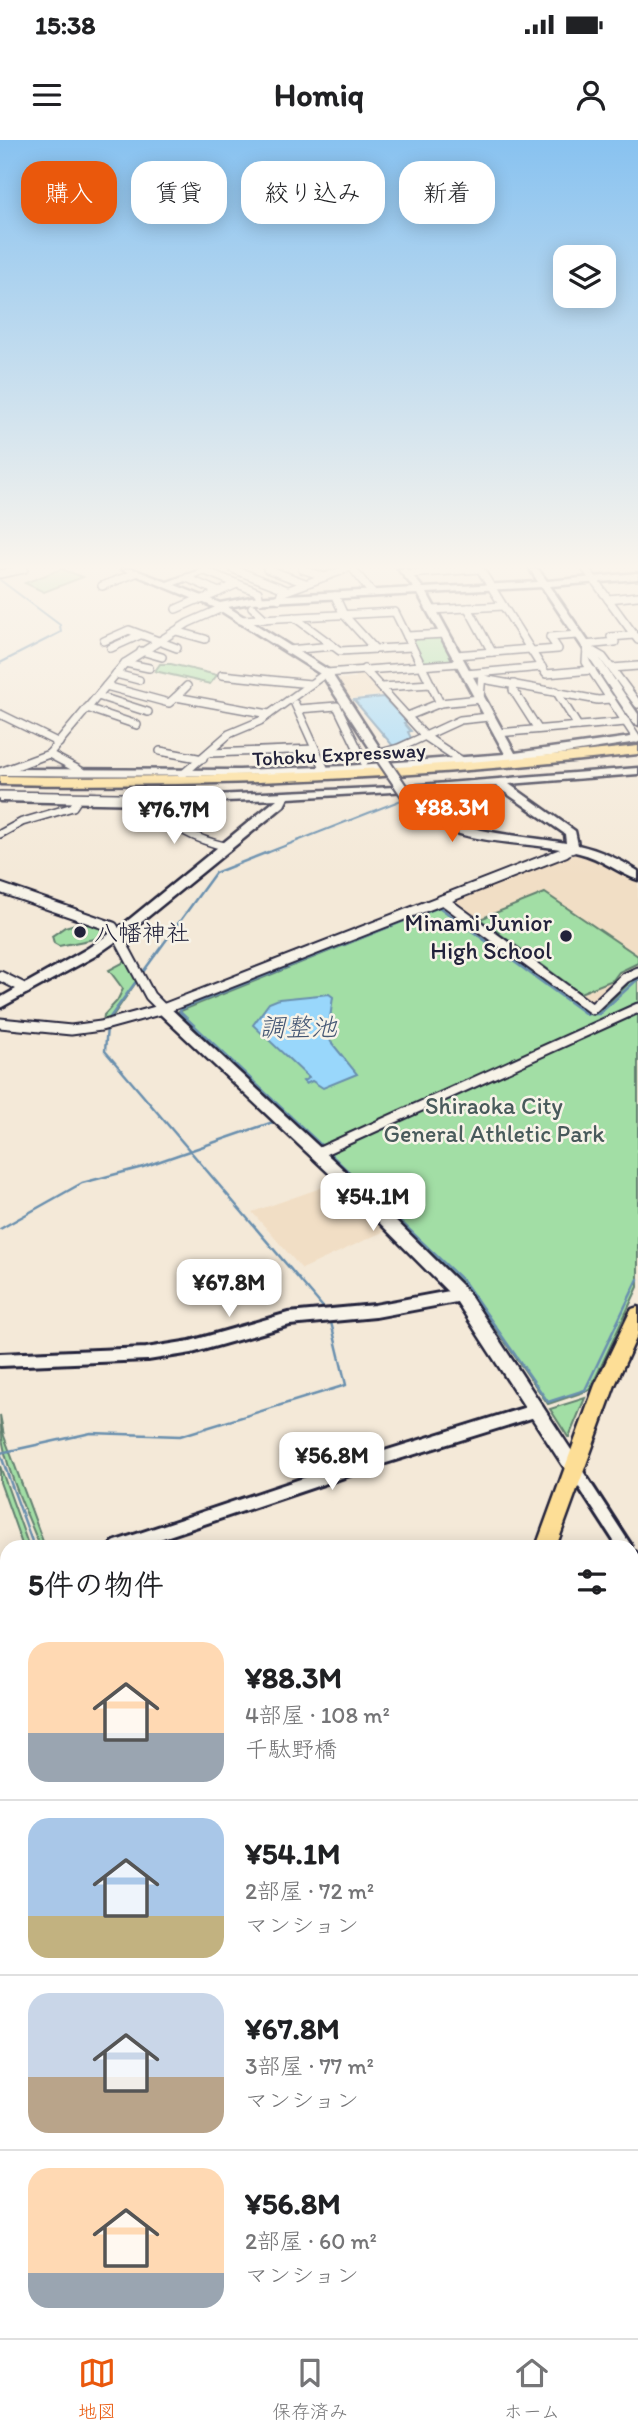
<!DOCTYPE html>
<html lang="ja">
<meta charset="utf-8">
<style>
body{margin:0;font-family:Itim,"Klee One",sans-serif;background:#f2f2f2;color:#202124;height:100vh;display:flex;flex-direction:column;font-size:26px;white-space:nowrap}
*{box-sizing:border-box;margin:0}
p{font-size:23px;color:#757577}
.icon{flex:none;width:38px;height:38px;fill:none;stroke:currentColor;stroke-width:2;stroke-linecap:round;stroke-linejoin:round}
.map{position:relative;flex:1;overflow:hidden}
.sheet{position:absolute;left:0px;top:1400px;width:639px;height:798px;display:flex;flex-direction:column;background:#fff;border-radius:21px 21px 0 0;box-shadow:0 4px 18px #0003}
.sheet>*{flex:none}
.hud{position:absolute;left:21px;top:21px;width:597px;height:63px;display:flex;gap:14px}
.tools{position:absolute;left:553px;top:105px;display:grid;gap:14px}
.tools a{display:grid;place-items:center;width:63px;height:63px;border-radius:14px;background:#fff;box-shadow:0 4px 18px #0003;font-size:35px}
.price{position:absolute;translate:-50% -60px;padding:0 16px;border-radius:14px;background:#fff;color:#222;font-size:23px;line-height:46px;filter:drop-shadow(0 2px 4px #0008)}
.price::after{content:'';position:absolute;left:50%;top:42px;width:21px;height:16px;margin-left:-10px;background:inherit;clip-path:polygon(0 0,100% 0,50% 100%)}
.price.selected{background:#ea580c;color:#fff}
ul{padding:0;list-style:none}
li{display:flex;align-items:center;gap:21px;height:175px;padding:0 28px}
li+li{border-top:2px solid #e0e0e0}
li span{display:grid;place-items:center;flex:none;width:196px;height:140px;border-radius:21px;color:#555}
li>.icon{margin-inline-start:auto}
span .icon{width:84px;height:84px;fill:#fffc;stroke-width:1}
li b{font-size:30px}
h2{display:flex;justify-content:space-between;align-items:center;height:84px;padding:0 28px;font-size:30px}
.tag{padding:0 24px;border-radius:21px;background:#fff;box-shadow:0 4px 18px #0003;font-size:24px;line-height:63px}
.tag.selected{background:#ea580c;color:#fff}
.status{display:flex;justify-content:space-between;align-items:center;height:49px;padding:0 35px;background:#fff;direction:ltr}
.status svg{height:19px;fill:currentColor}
header{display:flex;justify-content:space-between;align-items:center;height:91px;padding:0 28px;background:#fff;font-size:32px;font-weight:700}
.tab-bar{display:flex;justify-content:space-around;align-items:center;height:98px;border-top:2px solid #e0e0e0;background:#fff;font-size:19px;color:#757577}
.tab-bar a{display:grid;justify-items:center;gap:4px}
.tab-bar .selected{color:#ea580c}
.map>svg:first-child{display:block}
</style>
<div class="status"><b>15:38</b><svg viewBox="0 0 49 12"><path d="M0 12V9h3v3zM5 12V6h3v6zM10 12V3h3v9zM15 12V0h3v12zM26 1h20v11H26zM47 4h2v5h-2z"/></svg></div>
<header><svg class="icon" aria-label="menu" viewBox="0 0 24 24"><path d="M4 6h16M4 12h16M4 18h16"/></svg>Homiq<svg class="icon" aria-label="person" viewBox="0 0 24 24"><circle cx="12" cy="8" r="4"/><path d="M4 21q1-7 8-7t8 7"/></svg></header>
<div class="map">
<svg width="638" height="2198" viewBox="0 0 638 2198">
<rect width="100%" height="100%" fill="#f4e9d8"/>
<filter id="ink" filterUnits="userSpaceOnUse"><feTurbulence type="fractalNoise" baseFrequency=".0143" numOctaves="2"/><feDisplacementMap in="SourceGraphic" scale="14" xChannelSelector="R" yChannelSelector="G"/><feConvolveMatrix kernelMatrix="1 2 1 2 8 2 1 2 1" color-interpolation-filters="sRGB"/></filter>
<g filter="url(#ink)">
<g fill="#f1dec5">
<path d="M353 531H363L385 555 349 559 334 540 356 538Z"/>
<path d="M572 712 608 722 638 742V829L593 866 449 760Z"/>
<path d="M338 1042 387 1090 302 1129 252 1072Z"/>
</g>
<g fill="#a2dea5" stroke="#628070" stroke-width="2">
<path d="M61 429 83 437 44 452 25 443Z"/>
<path d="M442 496 456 522 424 523 410 498Z"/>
<path d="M160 524H171L217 535 210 544 155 531Z"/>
<path d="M545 753 638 816V823L619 832 613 840 580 853 480 779Z"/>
<path d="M439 767 588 874 598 873 632 840 638 838V1147L590 1250 548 1264 469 1150 178 872Z"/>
<path d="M82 782 102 787 104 793 99 798 59 806 54 803 52 796 65 787Z"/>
<path d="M126 821 137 841 110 880 103 882 104 875 117 861 123 849 109 830Z"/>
<path d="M585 1258 569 1297H568L550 1269Z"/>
<path d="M0 1275 4 1296 45 1407H40C24 1365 0 1320 0 1275Z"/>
<path d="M0 1326 29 1407H23L0 1342Z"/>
</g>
<g fill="#99d7fb" stroke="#698fae" stroke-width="2">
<path d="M383 557 407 582 404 583 411 591 408 592 411 598 393 606 354 560Z"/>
<path d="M329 854 333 857 328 893 331 902 357 934 323 948 312 941 306 944 303 941 309 938 253 885 269 863 279 859Z"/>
</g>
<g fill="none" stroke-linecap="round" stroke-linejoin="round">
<g stroke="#698fae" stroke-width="2">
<path d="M0 440 60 485 61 492 0 523"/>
<path d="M411 657 421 653"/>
<path d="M264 714 404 659"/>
</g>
<g stroke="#698fae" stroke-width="2.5">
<path d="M108 880 215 733 268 712"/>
<path d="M107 887 105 911 327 1172"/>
<path d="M290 976 323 1007"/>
<path d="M285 978 290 976 180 872 181 869 439 767 586 874H599L638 839"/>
<path d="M327 1011 465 1143 548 1262 585 1250 638 1139"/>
<path d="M0 1089 82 1043 143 1027 276 981"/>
<path d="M0 1313 91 1293 180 1296 346 1245 330 1178"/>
<path d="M0 1313 34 1407"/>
</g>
<g stroke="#698fae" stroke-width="3.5">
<path d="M632 1651 638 1649"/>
<path d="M0 1914 7 1911"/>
<path d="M632 1982 638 1967"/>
<path d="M462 2198 470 2191"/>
</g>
<path stroke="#cac1b9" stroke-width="7" stroke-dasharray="7 3.5" stroke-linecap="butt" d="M91 657 95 635"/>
<g stroke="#22223b" stroke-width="10">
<g id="street-far3">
<path d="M233 429 287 450"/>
<path d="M267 429 305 443"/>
<path d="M302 429 322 436"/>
<path d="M353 429 372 453"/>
<path d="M480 429 546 534 592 530"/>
<path d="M586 429 638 500"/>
<path d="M205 431 258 452 260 460"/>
<path d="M0 434 24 429"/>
<path d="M407 434 480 429"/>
<path d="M187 438 219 452"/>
<path d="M102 446 136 433"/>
<path d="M335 456 344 475 375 509"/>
<path d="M279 459 281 453 346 429"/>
<path d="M608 459 638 456"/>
<path d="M201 460 237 444"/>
<path d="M252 467 265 479"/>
<path d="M468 468 492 512"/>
<path d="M176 469 199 459"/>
<path d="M432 470 503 466"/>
<path d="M294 477 340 511 412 507"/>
<path d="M241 480 395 472 440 563"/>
<path d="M176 491 205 499"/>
<path d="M407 496 445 494"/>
<path d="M104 501 129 490 177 508"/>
<path d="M585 505 615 502 611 497 634 495"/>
<path d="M111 508 140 495"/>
<path d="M288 510 333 506"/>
<path d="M141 511 162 517"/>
<path d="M532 511 558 509 550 497 578 495"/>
<path d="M456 515 530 509"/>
<path d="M125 523 149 528"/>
<path d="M612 528 638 526"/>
<path d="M364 529 426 597 462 621"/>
<path d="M116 534 139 540"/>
<path d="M466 534 542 527"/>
<path d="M222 535 310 544"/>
<path d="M483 539 598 560 611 559"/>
<path d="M514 544 513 550 538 589"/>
<path d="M106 546 169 563 176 557 269 574"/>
<path d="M382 547 431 544"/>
<path d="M556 551 578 586"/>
<path d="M98 556 148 572"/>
<path d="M176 557 187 546"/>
<path d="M295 564 325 630"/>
<path d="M87 568 137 585"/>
<path d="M298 569 337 566 364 622"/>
<path d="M0 574 59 603"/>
<path d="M408 576 440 563 480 559 482 533"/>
<path d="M498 593 626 582"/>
<path d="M637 599 586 522 587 508 603 517 638 564"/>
<path d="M160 611 203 619"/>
<path d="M210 613 315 609"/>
<path d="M49 614 81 631"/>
<path d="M362 618 399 608 460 580 489 577"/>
<path d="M0 632 49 614 125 523 188 483 222 468"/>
<path d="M182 635 229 594 260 581 326 533 460 523"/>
<path d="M0 655 179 658"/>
<path d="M148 661C172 688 194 699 228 707"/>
<path d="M0 694 22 682 73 667 77 661"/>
<path d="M561 714 576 708"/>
</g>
</g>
<g stroke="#22223b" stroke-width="13">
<g id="street-far2">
<path d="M0 748 113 787 150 856 163 869"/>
<path d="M443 760 592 869 625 838 638 832"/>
<path d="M0 836 26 849"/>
<path d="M0 883 71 890 101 886 163 869 565 712"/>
<path d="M322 1011 638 868"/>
</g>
</g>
<g stroke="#22223b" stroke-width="18">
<g id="street-far1">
<path d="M0 1220 147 1214 191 1207 289 1179 375 1171 461 1155"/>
<path d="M573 1327 625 1407"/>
<path d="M117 1407 382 1318 537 1270"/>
<path d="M632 1417 638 1426"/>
<path d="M0 1446 7 1444"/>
</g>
</g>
<g stroke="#22223b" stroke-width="21">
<path id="street" d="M632 2142 638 2143"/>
</g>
<g stroke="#22223b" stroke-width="5">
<g id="secondary">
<path d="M121 429H133L167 442 203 429H215L175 445 220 463 251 457 414 448 398 429H407L423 448 538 442 530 429H538L547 441 638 433V439L550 446 638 574V585L634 584 542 447 427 453 515 613 638 596V602C596 608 554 616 511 620 341 638 171 636 0 635V629L239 630 345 626 505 614 418 454 251 463 228 467 330 531 383 613 378 616 373 613 322 535 216 468Z"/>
<path d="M638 628V634L509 644 575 691 578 705C600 710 619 719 638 731V740C618 733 601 718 579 713 523 698 450 710 406 663L416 661C464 696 510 693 566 703L565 694 496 646 288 658 284 666 128 793 95 816 0 868V858L85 810 120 787 277 659 148 664 0 661V655L148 658 395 647Z"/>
<path d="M163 865 168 866 360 1045 467 1151 579 1322 582 1327 579 1332 573 1334 567 1332 455 1159 350 1053 158 872 156 869 158 866Z"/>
<path d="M638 2061V2090L632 2093V2064Z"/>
<path d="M483 2191H515L512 2198H480Z"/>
</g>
</g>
<g stroke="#22223b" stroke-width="5">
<g id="primary">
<path d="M638 1167V1194L615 1245 556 1407H536L595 1245 629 1174 632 1169Z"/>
<path d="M325 2191H355L353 2198H323Z"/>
</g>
</g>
<g stroke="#22223b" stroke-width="5">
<path id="highway" d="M638 606V614C426 638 214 648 0 644V636C214 640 426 630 638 606Z"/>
</g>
<use href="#street-far3" stroke="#f7f3e8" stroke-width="7"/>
<use href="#street-far2" stroke="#f7f3e8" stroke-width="9"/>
<use href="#street-far1" stroke="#f7f3e8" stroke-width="12"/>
<use href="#street" stroke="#f7f3e8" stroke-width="16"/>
<use href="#secondary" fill="#f7f3e8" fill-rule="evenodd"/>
<use href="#primary" fill="#fdde96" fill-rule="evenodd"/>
<use href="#highway" fill="#fdde96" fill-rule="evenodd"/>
<g stroke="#22223b" stroke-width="14" stroke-linecap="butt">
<path id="secondary-bridge" d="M378 613 412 663"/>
</g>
<use href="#secondary-bridge" stroke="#f7f3e8" stroke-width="10"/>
</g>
</g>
<linearGradient id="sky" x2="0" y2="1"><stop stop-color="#88c2f0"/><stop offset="0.58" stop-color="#faf5ed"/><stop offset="1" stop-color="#faf5ed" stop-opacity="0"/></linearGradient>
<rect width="638" height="736" fill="url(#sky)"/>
<g fill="#22223b" stroke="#f7f3e8" stroke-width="2.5">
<circle cx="80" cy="792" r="7"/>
<circle cx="566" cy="796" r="7"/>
</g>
<g text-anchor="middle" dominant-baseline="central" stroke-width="5" stroke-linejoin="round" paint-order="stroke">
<g font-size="21" fill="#22223b" stroke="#f7f3e8">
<text transform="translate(339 614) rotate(-3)">Tohoku Expressway</text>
</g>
<g font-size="24" fill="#22223b" stroke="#f7f3e8" text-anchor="end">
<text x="552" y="782">Minami Junior<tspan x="552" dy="28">High School</tspan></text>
<text x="94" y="792" text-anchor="start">八幡神社</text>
</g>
<g font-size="24" fill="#485a5b" stroke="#f7f3e8">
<text x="494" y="965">Shiraoka City<tspan x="494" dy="28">General Athletic Park</tspan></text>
</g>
<g font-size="26" font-style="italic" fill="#465875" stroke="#f7f3e8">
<text x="298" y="887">調整池</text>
</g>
</g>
</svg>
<div class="tools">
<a><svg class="icon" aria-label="layers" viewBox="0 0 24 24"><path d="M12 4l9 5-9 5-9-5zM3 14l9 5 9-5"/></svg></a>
</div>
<b class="price selected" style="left:452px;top:704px">¥88.3M</b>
<b class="price" style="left:174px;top:706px">¥76.7M</b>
<b class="price" style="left:373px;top:1093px">¥54.1M</b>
<b class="price" style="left:229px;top:1179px">¥67.8M</b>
<b class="price" style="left:332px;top:1352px">¥56.8M</b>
<div class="hud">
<a class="tag selected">購入</a>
<a class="tag">賃貸</a>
<a class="tag">絞り込み</a>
<a class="tag">新着</a>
</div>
<section class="sheet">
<h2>5件の物件<svg class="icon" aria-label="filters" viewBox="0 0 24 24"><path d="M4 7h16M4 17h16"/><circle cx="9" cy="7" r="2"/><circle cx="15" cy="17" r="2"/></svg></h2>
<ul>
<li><span style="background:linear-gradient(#ffd9b3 65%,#9aa5b1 0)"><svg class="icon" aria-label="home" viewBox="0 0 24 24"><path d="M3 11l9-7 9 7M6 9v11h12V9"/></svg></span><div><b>¥88.3M</b><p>4部屋 · 108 m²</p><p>千駄野橋</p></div></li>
<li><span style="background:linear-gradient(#a9c7e8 70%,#c2b280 0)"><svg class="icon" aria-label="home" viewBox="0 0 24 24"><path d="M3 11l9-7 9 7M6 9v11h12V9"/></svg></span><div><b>¥54.1M</b><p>2部屋 · 72 m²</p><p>マンション</p></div></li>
<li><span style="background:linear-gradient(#c9d6e8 60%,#b9a48a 0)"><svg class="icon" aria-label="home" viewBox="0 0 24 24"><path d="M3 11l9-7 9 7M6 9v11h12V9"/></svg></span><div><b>¥67.8M</b><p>3部屋 · 77 m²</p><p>マンション</p></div></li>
<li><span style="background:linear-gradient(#ffd9b3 75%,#9aa5b1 0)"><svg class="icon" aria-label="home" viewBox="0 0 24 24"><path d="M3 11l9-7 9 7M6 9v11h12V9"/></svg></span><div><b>¥56.8M</b><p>2部屋 · 60 m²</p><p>マンション</p></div></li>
</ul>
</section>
</div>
<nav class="tab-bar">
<a class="selected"><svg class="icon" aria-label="map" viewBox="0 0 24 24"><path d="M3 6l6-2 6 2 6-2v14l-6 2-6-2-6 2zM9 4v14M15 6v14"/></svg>地図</a>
<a><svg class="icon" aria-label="saved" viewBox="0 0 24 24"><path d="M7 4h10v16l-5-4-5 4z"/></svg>保存済み</a>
<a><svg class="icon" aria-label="home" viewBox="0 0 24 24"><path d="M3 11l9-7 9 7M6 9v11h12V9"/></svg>ホーム</a>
</nav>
